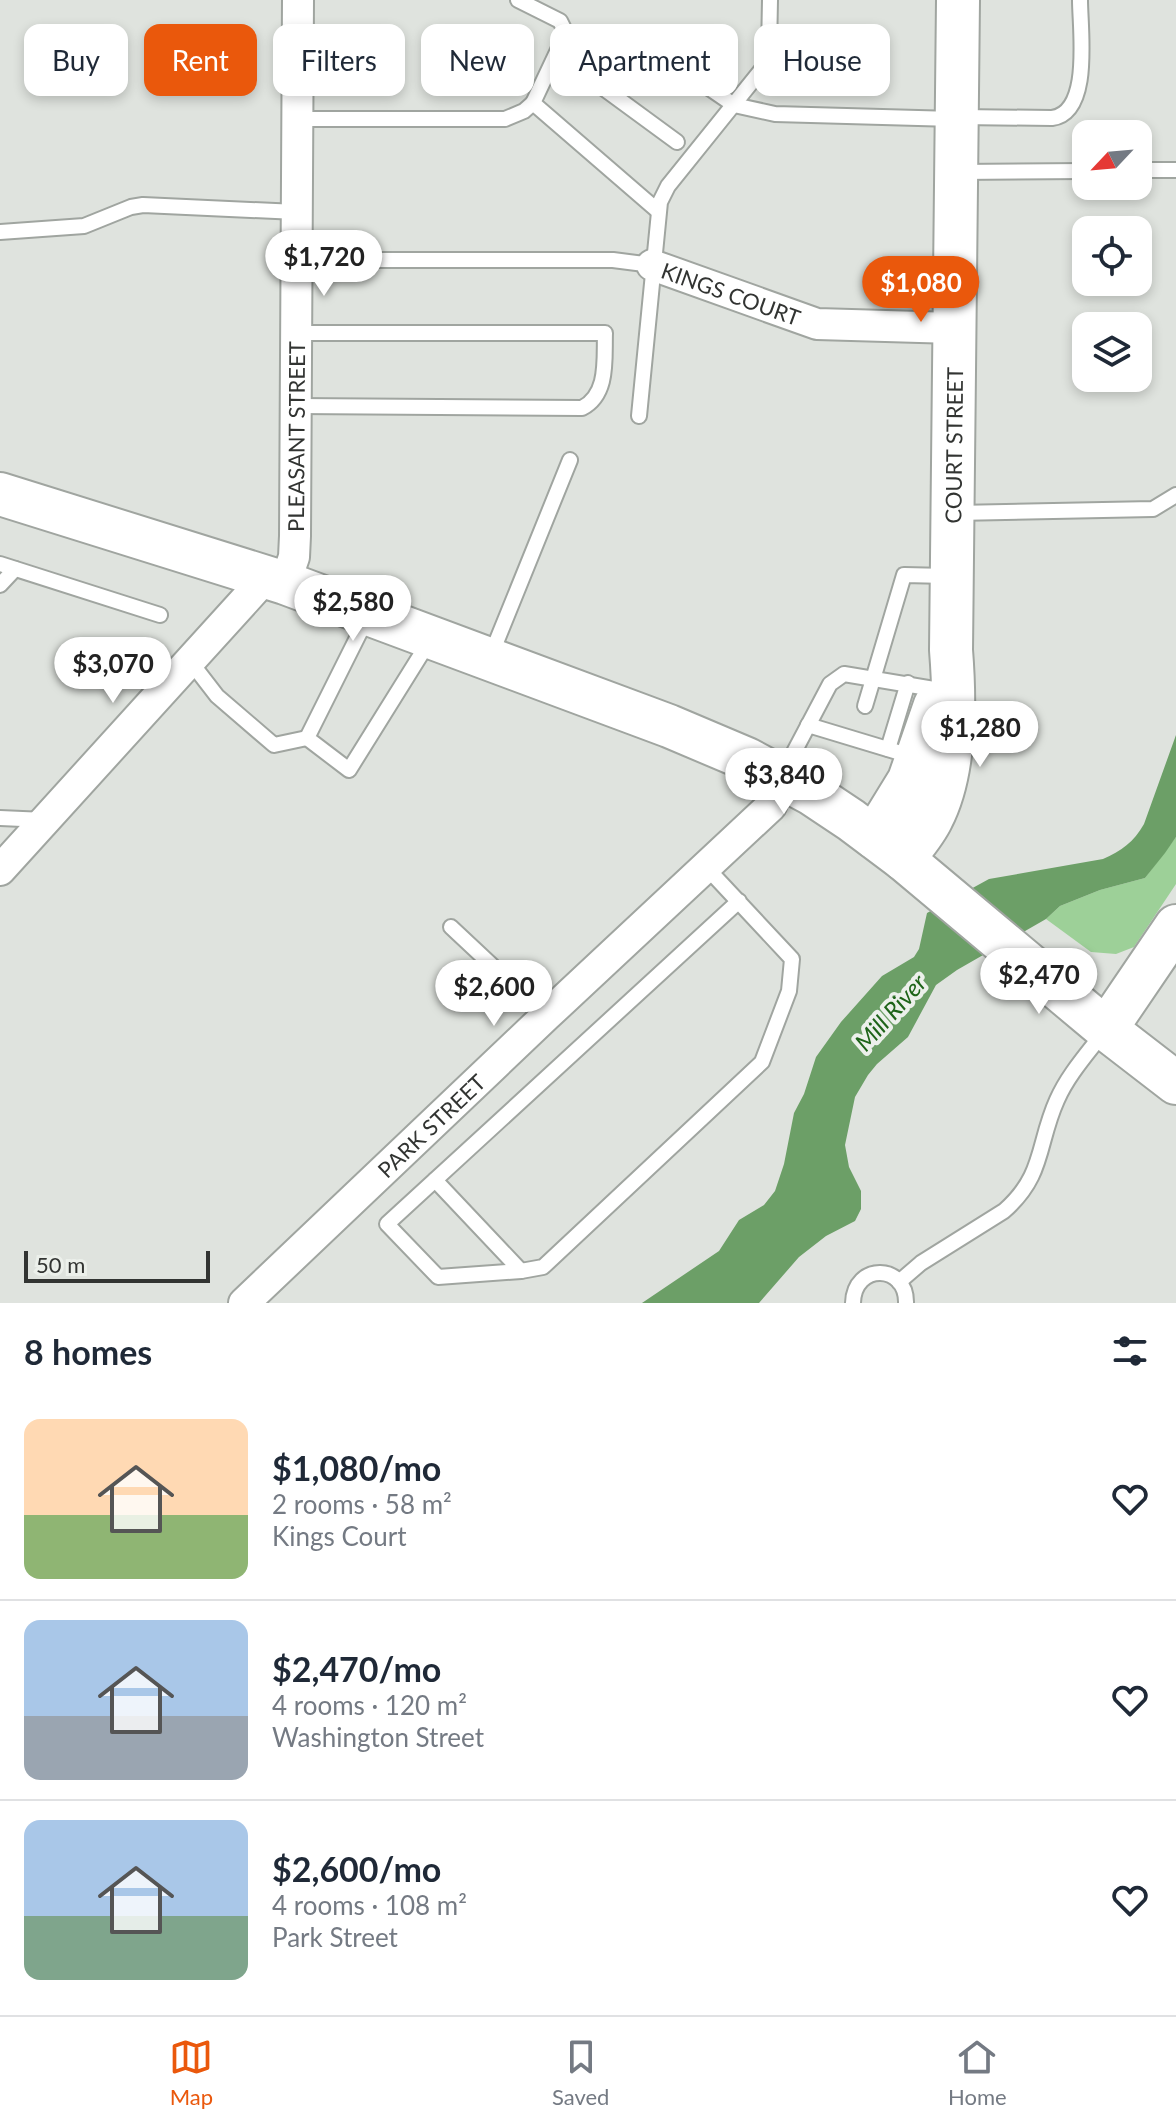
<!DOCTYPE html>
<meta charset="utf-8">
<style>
body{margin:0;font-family:Lato,sans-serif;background:#f2f2f3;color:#1f2937;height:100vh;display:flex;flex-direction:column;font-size:30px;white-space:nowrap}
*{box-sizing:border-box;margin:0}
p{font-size:26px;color:#747a83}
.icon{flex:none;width:44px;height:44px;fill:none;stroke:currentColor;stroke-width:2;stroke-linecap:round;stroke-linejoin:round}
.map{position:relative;height:1303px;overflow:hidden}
.drawer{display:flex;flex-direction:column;background:#fff;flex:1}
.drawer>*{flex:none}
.top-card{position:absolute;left:24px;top:24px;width:1128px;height:72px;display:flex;gap:16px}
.needle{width:52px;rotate:244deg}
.buttons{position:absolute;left:1072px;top:120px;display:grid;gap:16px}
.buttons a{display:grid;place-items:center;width:80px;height:80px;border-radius:16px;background:#fff;box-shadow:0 4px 12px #0003;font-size:40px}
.scale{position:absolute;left:24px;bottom:20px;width:186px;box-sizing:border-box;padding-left:8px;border:4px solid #323432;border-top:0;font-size:22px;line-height:28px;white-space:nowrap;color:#323432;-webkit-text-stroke:6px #ecf0eb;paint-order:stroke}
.price{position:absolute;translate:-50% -68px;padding:0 18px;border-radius:28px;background:#fff;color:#222;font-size:26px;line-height:52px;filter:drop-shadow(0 2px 4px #0008)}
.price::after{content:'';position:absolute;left:50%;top:48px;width:24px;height:18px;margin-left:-12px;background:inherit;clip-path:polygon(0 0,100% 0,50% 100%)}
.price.on{background:#ea580c;color:#fff}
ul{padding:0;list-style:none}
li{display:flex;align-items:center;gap:24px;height:200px;padding:0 24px}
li+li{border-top:2px solid #e0e1e3}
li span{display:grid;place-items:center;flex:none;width:224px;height:160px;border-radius:16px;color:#555}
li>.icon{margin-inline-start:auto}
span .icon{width:96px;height:96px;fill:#fffc;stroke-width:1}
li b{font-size:34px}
h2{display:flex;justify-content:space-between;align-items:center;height:96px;padding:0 24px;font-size:34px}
.chip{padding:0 28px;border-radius:16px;background:#fff;box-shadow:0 4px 12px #0003;font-size:28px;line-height:72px}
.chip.on{background:#ea580c;color:#fff}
.menu{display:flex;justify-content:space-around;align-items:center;height:112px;border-top:2px solid #e0e1e3;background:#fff;font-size:22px;color:#747a83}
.menu a{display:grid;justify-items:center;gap:4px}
.menu .on{color:#ea580c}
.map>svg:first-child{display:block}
</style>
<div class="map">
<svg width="1176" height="1303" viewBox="0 0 1176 1303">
<rect width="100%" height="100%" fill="#dfe3de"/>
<path fill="#9dd098" d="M1176 837V884L1134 947 1116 954 1091 952 1046 919 1060 906 1100 890 1145 878Z"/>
<path fill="#6c9f67" d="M1176 735V837L1165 853 1145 878 1100 890 1060 906 1046 919 957 970 936 985 908 1037 877 1064 868 1075 855 1097 845 1145 849 1167 861 1191V1209L855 1221 826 1236 799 1257 759 1303H642L719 1251 739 1220 764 1205 775 1191 784 1164 794 1113 804 1094 816 1057 841 1022 882 976 914 957 919 949 927 913 989 879 1103 859C1121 851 1134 842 1144 824Z"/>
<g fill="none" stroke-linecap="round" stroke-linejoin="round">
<g stroke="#a0a5a0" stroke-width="18">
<g id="service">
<path d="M518 0 560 21 566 33 533 103 658 211"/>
<path d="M557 54 677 142"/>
<path d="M699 81 734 105 775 114 954 119"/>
<path d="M960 117 1052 118C1092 113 1080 30 1080 0"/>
<path d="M298 119H505L524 111 533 103"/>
<path d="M1138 170H1176"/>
<path d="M958 172 1086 171"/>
<path d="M0 232 84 226 131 207 143 205 297 212"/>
<path d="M297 260H613L652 265"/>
<path d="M296 406 582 408C609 394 604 359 605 333H296"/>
<path d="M639 416 660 202 668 186 763 68 769 51 770 0"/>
<path d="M956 513 1153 509 1176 495"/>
<path d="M0 564 160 615"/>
<path d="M0 585 15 569"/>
<path d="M367 618 307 738 349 770 430 640"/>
<path d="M491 655 570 460"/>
<path d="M190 661 217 696 274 745 307 738"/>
<path d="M865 706 904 575 947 576"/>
<path d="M808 725 914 757"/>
<path d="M888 749 908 683"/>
<path d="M783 773 830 684 844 674 940 690"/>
<path d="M0 818 45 820"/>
<path d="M706 867 792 959 789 991 762 1062 543 1267 521 1271 438 1277 387 1224 739 901"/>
<path d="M451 927 546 1016"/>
<path d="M435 1180 521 1271"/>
<path d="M899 1282 921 1263 1004 1211C1045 1175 1037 1144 1057 1100 1068 1075 1087 1054 1103 1033"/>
<path d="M853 1303C854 1262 907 1264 906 1303"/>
</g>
</g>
<g stroke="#a0a5a0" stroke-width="34">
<g id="minor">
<path id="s1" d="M652 265 817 324 954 328"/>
<path id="s2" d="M285 583 294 557 295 536 298 0"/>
<path d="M0 870 267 576"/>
<path id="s3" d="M244 1303 546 1016 771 806 781 777"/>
</g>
</g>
<g stroke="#a0a5a0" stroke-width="46">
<g id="secondary">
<path d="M0 494 285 583 669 726 747 759 812 794 851 820 903 859 1106 1029 1176 1083"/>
<path d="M874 837 909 780 935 705"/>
<path id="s4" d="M903 859C913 846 925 833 932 818 956 772 955 700 951 650L958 0"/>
<path d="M1106 1029 1176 926"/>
</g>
</g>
<use href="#service" stroke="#fff" stroke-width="14"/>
<use href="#minor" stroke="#fff" stroke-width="30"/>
<use href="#secondary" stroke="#fff" stroke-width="42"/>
</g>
<g text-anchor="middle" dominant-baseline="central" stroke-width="8" stroke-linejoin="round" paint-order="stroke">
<g font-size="22" fill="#323432" stroke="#ecf0eb">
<text stroke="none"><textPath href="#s1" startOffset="84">KINGS COURT</textPath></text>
<text stroke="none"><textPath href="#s2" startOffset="148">PLEASANT STREET</textPath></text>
<text stroke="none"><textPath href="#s4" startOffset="426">COURT STREET</textPath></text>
<text stroke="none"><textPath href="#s3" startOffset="258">PARK STREET</textPath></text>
</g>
<g font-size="24" font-style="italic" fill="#1e6419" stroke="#ecf0eb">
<text transform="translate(890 1012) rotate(-48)">Mill River</text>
</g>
</g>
</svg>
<div class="buttons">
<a><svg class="needle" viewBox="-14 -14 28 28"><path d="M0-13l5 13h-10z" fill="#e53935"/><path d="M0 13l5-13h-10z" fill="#747a83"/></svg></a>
<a><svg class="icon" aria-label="locate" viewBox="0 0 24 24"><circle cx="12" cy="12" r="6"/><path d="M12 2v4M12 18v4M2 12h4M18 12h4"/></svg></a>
<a><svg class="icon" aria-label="layers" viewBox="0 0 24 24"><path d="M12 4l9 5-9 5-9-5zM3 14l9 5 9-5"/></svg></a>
</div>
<div class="scale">50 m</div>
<b class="price" style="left:324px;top:298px">$1,720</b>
<b class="price on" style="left:921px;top:324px">$1,080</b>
<b class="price" style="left:353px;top:643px">$2,580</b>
<b class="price" style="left:113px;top:705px">$3,070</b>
<b class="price" style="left:980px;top:769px">$1,280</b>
<b class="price" style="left:784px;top:816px">$3,840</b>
<b class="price" style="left:1039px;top:1016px">$2,470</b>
<b class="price" style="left:494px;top:1028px">$2,600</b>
<div class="top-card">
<a class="chip">Buy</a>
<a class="chip on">Rent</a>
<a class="chip">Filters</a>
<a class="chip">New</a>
<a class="chip">Apartment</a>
<a class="chip">House</a>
</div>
</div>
<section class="drawer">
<h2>8 homes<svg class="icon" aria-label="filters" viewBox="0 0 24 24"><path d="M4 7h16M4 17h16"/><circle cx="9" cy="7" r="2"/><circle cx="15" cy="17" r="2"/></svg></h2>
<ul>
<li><span style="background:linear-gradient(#ffd9b3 60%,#8fb573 0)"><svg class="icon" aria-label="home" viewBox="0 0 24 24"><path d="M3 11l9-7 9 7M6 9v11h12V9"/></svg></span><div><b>$1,080/mo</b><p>2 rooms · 58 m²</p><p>Kings Court</p></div><svg class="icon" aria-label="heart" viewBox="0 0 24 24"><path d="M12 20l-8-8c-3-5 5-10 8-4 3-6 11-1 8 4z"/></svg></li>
<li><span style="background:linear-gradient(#a9c7e8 60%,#9aa5b1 0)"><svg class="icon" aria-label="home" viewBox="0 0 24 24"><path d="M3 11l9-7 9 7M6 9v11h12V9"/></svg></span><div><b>$2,470/mo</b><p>4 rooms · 120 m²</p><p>Washington Street</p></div><svg class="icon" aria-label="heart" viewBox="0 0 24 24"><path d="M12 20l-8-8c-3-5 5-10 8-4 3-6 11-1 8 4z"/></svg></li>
<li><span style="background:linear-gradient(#a9c7e8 60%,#7fa58c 0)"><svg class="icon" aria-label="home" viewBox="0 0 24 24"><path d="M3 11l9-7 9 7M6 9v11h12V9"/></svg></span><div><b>$2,600/mo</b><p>4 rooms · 108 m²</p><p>Park Street</p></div><svg class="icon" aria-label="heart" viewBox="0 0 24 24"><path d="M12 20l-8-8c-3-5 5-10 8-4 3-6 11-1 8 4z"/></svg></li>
</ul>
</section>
<nav class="menu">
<a class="on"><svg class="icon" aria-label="map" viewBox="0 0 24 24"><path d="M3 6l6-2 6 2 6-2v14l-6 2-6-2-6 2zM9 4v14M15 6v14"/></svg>Map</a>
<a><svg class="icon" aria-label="saved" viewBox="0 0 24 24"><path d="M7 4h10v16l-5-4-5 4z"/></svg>Saved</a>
<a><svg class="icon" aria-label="home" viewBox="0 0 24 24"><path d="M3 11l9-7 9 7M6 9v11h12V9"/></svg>Home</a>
</nav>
